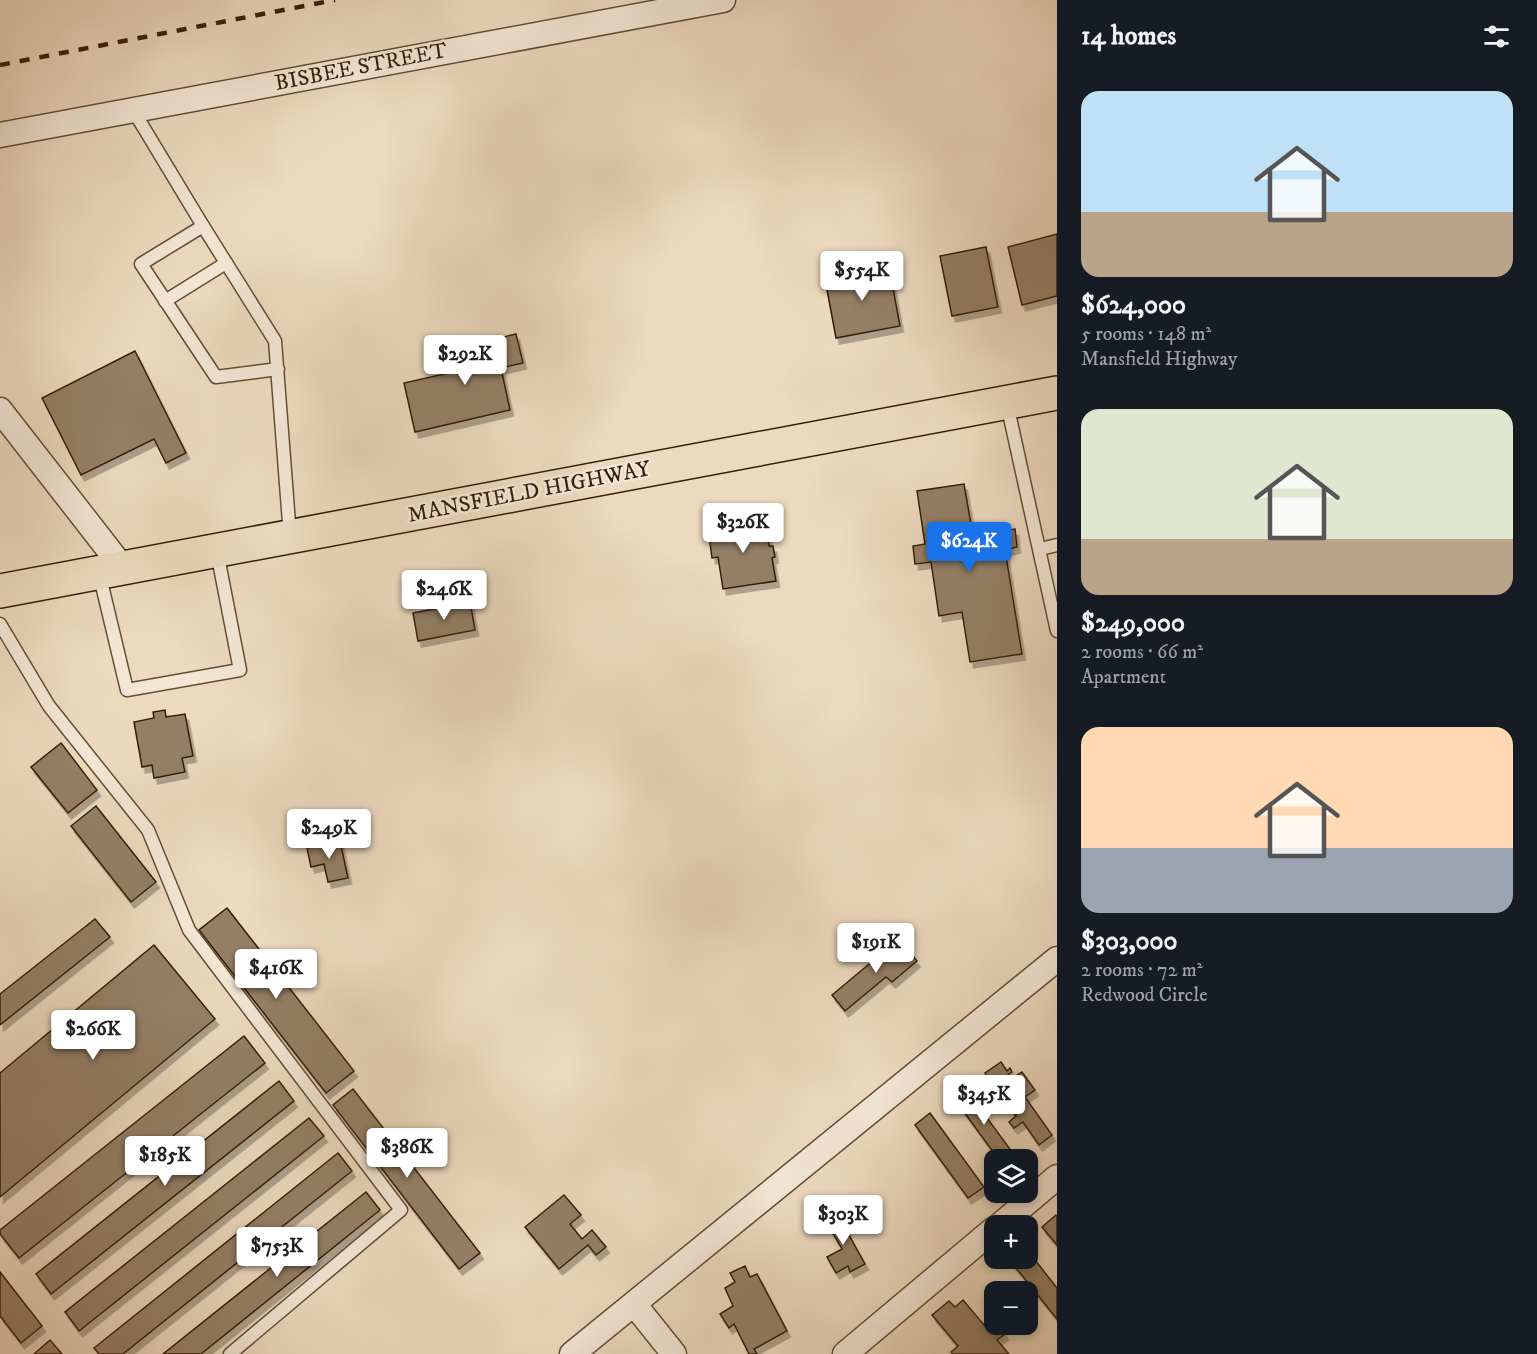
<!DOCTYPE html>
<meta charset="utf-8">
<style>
body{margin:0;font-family:"IM FELL DW Pica",serif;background:#242831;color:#f1f3f6;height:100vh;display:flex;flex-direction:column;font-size:22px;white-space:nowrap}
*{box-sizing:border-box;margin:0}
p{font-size:20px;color:#9ea1a6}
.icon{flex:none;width:33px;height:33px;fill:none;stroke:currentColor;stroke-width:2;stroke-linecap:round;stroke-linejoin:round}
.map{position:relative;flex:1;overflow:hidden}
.drawer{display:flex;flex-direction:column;background:#171b24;width:480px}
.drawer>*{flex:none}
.tools{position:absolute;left:984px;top:1149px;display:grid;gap:12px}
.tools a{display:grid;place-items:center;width:54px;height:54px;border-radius:12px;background:#171b24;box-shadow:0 3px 9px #0003;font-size:30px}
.price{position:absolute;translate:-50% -51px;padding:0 14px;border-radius:6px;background:#fff;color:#222;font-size:20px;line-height:39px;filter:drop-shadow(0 2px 3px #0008)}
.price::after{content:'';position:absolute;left:50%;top:36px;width:18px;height:14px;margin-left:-9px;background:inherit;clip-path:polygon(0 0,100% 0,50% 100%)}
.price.current{background:#1a73e8;color:#fff}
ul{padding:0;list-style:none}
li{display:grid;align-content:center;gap:12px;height:318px;padding:0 24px}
li span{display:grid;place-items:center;height:186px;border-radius:18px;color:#555}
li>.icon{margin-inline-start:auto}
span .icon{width:108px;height:108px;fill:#fffc;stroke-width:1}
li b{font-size:26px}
h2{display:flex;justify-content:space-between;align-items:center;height:72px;padding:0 24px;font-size:26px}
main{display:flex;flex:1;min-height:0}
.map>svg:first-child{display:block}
</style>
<main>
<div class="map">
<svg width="1057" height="1354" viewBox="0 0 1057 1354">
<defs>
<filter id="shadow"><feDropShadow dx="3.5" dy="6" stdDeviation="0" flood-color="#0004"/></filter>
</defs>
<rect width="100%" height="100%" fill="#ecd9be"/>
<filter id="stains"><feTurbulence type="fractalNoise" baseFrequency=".00333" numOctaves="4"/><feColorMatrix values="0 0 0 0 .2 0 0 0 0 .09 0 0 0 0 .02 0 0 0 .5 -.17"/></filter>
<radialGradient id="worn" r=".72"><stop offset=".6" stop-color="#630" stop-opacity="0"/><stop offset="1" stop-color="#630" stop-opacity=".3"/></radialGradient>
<g fill="#947f66" stroke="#351e07" stroke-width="1.5" filter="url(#shadow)">
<path d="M1057 234V296L1022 305 1008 247Z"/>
<path d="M986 247 998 307 952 316 940 256Z"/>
<path d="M889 267 900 326 836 338 825 279Z"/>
<path d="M516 334 523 363 501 368 510 410 415 432 404 383 462 370 457 348Z"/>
<path d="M135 351 186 453 166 463 154 439 81 475 42 398Z"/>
<path d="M964 484 973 536 1015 529 1017 547 1005 550 1022 654 970 662 962 612 939 616 931 562 915 564 913 546 925 544 917 491Z"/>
<path d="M765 520 769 546H773L775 557 772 558 776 581 723 589 718 557 712 558 708 529Z"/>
<path d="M470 602 475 630 418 641 413 613Z"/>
<path d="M165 710 166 717 185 714 193 756 182 758 185 772 154 778 152 765 142 767 134 722 154 718 153 712Z"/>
<path d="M61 743 97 790 68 813 31 767Z"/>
<path d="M96 806 156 882 131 902 71 826Z"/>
<path d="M340 841 348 878 328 882 324 864 311 867 307 848Z"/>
<path d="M227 908 354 1071 326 1093 199 930Z"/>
<path d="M95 919 110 937 0 1025V994Z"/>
<path d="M899 939 917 961 892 982 886 977 845 1011 832 995Z"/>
<path d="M154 945 215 1019 0 1197V1073Z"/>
<path d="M244 1036 265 1063 19 1258 0 1234V1230Z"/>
<path d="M1001 1062 1007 1071 1010 1068 1012 1072 1008 1075 1011 1079 1022 1072 1035 1090 1025 1097 1052 1135 1039 1145 1023 1122 1014 1128 1009 1122 1016 1116 985 1073Z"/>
<path d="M279 1081 294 1101 51 1294 36 1274Z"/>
<path d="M965 1088 1018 1160H999L953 1097Z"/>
<path d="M353 1089 480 1253 459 1269 333 1105Z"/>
<path d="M930 1113 984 1187 968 1198 915 1125Z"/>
<path d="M309 1118 324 1136 79 1331 65 1312Z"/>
<path d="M338 1153 352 1171 123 1354H99L94 1348Z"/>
<path d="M366 1192 380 1210 201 1354H163Z"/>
<path d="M564 1195 581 1215 570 1224 582 1239 592 1230 606 1247 596 1255 588 1245 559 1269 525 1227Z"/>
<path d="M835 1210 865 1264 850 1272 848 1266 836 1273 827 1257 842 1249 823 1216Z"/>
<path d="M1056 1215 1057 1216V1245L1042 1227Z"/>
<path d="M1028 1251 1057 1288V1319L1008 1258H1028Z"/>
<path d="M745 1266 750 1277 757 1274 787 1331 754 1349 757 1354H749L734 1324 729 1328 720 1314 733 1306 725 1288 735 1282 730 1273Z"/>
<path d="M0 1272 42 1326 21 1343 0 1316Z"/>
<path d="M963 1300 989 1331 998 1324 1005 1334 997 1340 1009 1354H953L951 1352 958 1346 932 1315 949 1301 955 1307Z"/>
<path d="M50 1340 62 1354H34Z"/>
</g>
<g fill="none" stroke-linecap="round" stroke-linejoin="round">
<g stroke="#634d35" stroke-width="15">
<g id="lane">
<path d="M133 110 203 226"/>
<path d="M165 301 226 263"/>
<path d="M278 369 216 377 141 264 203 226 275 341 290 536"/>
<path d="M1007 404 1057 631"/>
<path d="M1040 549 1057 545"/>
<path d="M99 573 127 690 240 670 217 552"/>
<path d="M0 624 49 706 148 830 189 930 401 1210 230 1354"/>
</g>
</g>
<g stroke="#634d35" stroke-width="27">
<g id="street">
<path d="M0 135 723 0"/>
<path d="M0 410 123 568"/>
<path d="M999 1226 1057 1177"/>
<path d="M634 1304 674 1354"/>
<path d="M572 1354 1057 959"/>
<path d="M845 1354 994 1229"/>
</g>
</g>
<g stroke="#351e07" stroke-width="36">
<path id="primary" d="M0 591 1057 393"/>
</g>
<use href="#lane" stroke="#f3e6d5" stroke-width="12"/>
<use href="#street" stroke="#f3e6d5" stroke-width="24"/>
<use href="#primary" stroke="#ecd9be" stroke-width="33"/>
<path stroke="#351e07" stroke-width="4.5" stroke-dasharray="10 10" stroke-linecap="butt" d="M0 65 335 0"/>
</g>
<g text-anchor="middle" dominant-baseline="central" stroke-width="5" stroke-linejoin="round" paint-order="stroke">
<g font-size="22" fill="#351e07" stroke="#f3e6d5">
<text transform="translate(361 67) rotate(-11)">BISBEE STREET</text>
<text transform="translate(529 492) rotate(-11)">MANSFIELD HIGHWAY</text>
</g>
</g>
<rect width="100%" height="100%" filter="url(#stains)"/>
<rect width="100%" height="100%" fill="url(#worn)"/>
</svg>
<div class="tools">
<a><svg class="icon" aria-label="layers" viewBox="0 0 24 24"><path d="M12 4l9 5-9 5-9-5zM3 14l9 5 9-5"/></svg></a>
<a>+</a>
<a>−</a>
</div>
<b class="price" style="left:862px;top:302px">$554K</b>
<b class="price" style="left:465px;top:386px">$292K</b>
<b class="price" style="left:743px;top:554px">$326K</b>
<b class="price current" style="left:969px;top:573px">$624K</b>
<b class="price" style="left:444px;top:621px">$246K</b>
<b class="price" style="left:329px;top:860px">$249K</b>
<b class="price" style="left:876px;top:974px">$191K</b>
<b class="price" style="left:276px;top:1000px">$416K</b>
<b class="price" style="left:93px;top:1061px">$266K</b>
<b class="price" style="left:984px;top:1126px">$345K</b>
<b class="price" style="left:407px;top:1179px">$386K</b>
<b class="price" style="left:165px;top:1187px">$185K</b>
<b class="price" style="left:843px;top:1246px">$303K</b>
<b class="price" style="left:277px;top:1278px">$753K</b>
</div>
<section class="drawer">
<h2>14 homes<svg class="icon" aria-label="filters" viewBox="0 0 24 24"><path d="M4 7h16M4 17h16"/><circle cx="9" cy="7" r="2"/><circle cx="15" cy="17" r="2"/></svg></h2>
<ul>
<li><span style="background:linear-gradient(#bfe0f5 65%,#b9a48a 0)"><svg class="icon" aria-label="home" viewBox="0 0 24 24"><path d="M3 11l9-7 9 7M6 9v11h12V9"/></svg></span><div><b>$624,000</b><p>5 rooms · 148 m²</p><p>Mansfield Highway</p></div></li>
<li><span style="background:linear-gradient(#dfe7d0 70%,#b9a48a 0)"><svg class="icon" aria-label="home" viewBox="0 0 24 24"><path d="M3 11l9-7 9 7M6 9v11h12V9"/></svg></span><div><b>$249,000</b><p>2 rooms · 66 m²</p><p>Apartment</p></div></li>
<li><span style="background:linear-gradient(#ffd9b3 65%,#9aa5b1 0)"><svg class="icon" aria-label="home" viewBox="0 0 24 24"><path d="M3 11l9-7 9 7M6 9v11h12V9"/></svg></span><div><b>$303,000</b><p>2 rooms · 72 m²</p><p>Redwood Circle</p></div></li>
</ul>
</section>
</main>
